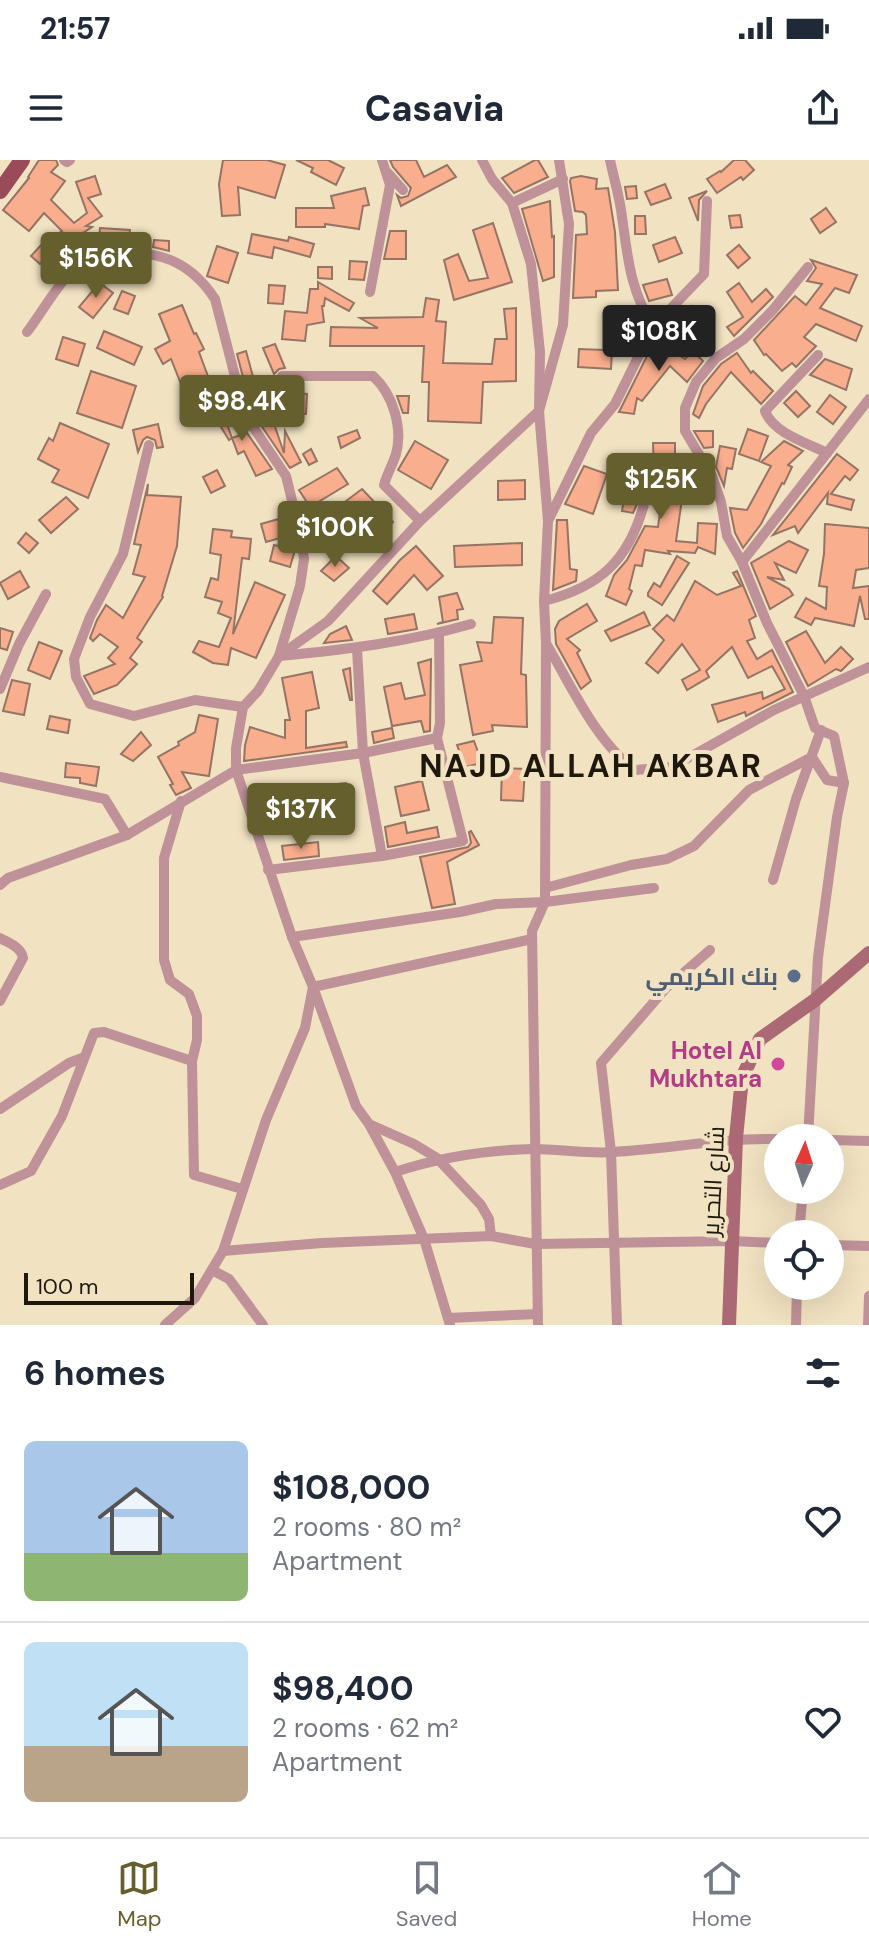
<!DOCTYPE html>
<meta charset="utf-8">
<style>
body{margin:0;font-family:"DM Sans",Cairo,sans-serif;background:#f2f2f3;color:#1f2937;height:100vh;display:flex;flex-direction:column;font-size:30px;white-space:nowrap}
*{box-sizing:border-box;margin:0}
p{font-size:26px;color:#747a83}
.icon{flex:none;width:44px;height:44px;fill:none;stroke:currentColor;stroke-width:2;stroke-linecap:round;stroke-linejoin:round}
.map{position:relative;height:1165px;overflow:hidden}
.drawer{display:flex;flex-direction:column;background:#fff;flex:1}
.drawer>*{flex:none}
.needle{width:52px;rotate:3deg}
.buttons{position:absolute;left:764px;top:964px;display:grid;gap:16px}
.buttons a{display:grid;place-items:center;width:80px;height:80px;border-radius:50%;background:#fff;box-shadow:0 8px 32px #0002;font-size:40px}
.scale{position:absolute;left:24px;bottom:20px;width:170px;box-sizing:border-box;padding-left:8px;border:4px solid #1f190d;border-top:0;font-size:22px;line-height:28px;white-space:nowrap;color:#1f190d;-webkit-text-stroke:6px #f1e2c1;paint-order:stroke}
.price{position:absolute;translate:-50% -68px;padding:0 18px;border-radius:8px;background:#645f2c;color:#fff;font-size:26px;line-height:52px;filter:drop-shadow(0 2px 4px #0008)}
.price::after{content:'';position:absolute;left:50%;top:48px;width:24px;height:18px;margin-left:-12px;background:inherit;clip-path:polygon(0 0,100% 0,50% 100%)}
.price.active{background:#222;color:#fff}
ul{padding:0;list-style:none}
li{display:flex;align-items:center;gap:24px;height:200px;padding:0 24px}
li+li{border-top:2px solid #e0e1e3}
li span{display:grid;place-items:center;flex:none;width:224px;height:160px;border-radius:12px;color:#555}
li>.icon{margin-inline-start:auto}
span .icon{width:96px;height:96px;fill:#fffc;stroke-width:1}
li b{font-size:34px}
h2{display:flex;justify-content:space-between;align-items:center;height:96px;padding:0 24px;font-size:34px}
.status{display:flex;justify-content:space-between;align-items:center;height:56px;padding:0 40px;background:#fff;direction:ltr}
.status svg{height:22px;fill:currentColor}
header{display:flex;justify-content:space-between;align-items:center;height:104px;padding:0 24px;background:#fff;font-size:36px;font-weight:800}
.menu{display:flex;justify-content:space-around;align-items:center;height:112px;border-top:2px solid #e0e1e3;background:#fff;font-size:22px;color:#747a83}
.menu a{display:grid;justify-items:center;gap:4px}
.menu .active{color:#645f2c}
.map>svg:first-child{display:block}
</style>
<div class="status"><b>21:57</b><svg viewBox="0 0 49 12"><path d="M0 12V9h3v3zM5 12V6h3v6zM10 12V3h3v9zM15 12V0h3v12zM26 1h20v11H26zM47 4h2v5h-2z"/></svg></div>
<header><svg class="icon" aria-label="menu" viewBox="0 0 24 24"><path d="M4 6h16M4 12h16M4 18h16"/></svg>Casavia<svg class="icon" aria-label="share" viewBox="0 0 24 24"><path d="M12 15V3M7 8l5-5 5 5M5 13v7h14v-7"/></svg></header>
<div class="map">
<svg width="869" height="1165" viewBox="0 0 869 1165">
<rect width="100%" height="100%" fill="#f1e2c1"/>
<g fill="#f9ae8d" stroke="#957466" stroke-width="2">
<path d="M39 0H56L58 5 51 12 65 21 51 40 74 63 87 53 76 22 95 16 101 34 88 38 102 56 86 66 92 67 72 80 78 93 65 99 58 84 40 104 31 96 43 83 62 71 44 53 29 71 3 50 29 18 28 17Z"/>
<path d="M223 0H267L285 5 275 38 238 27 240 55 222 56 219 24Z"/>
<path d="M296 0H328L344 8 336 25 311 12 313 8Z"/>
<path d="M390 0H416L424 17 447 5 456 17 401 46 397 35 401 38 408 36 411 28 393 7Z"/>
<path d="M535 0H538L548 17 514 33 502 18Z"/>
<path d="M734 0H745L754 10 743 20 741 17 717 33 707 19 720 11 721 12Z"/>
<path d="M581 16 597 19 596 29 608 28 615 72 618 130 596 131V137L573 138 576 75 587 74 586 55 583 52 575 51 570 21 571 18Z"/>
<path d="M665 24 671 38 651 45 645 32Z"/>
<path d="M636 26 637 38 627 39 625 27Z"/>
<path d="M365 28 369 45 363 46 359 69 325 64V67H296V48H334L331 36Z"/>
<path d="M707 31 699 40 698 61 689 38Z"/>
<path d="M550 41 552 77 554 76V117L543 121 522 49Z"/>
<path d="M826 48 836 62 820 73 811 59Z"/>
<path d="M740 55 742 67 731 68 729 56Z"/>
<path d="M635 56H645L646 74H635Z"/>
<path d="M493 63 512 122 454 140 444 100 458 94 469 121 488 118 473 70Z"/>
<path d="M100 68 130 70 128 86 98 89Z"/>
<path d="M390 71H406V99H384Z"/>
<path d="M252 74 288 81 289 77 314 84 310 97 274 87 272 98 248 93Z"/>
<path d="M675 77 682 93 659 102 653 85Z"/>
<path d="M154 80 169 81V91L153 87Z"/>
<path d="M739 85 750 98 738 108 727 95Z"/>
<path d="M217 86 238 93 228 123 207 116Z"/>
<path d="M811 100 857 115 849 133 835 128 820 148 862 166 856 181 816 164 804 177 816 186 796 207 792 203 782 211 766 194 764 195 754 180 795 136 806 145 822 124 807 121 816 108Z"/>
<path d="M350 101 367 102 364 120 349 119Z"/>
<path d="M318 107H332V119L318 118Z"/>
<path d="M667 119 672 135 649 141 643 125Z"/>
<path d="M96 120 113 133 93 158 79 147 95 128Z"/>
<path d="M318 122 354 143 349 151 325 138 324 146H322L324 162 307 165 305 181 282 179 285 151 307 153 310 129H318Z"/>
<path d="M739 123 752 142 766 129 773 137 734 176 727 167 743 157 727 132Z"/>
<path d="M269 125 285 126 283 144 268 143Z"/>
<path d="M122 131 135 136 128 154 114 149Z"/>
<path d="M426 138 439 140 436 161 446 162 443 203 492 204 495 179H507L504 149 516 148V221L483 222 481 263 428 261 429 222H422L424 186H330L331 167 378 168 360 158 423 157Z"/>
<path d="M182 145 194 174 196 173 204 189 199 192 209 219 183 229 171 199 163 204 155 189 170 181 159 154Z"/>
<path d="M691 146 698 158 683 167 675 156Z"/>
<path d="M607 168 628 171 626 193 612 191 611 209 578 207 579 189 604 190Z"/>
<path d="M104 171 142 187 134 205 97 188Z"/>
<path d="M63 177 85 184 78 206 56 199Z"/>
<path d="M655 180 685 199 693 191 703 201 687 222 670 206 642 241 637 238 634 254 619 252Z"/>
<path d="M275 184 285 208 279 209 274 214 263 188Z"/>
<path d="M246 191 255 224 260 223 284 293 285 271 301 302 290 308 252 252 237 194Z"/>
<path d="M737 193 751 213 753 211 773 231 761 244 731 212 706 244 699 258 693 254 703 226 721 204Z"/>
<path d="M825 199 852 209 846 230 810 215Z"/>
<path d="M91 211 136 226 122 268 77 253Z"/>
<path d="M796 231 810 246 798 257 784 243Z"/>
<path d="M287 232 307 234 306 254 286 253Z"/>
<path d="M830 235 846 247 833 264 817 252Z"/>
<path d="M397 236H409L408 253H403Z"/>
<path d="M218 240 232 278 247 273 272 309 256 316 244 291 238 294 232 278 229 280 208 246Z"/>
<path d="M60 263 109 284 88 338 52 322 59 310 38 299 49 278 53 281Z"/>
<path d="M158 264 163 287 157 288 155 280 147 277 143 280 138 292 133 270Z"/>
<path d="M748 269 768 276 759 301 739 294Z"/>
<path d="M357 270 360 278 341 288 338 277Z"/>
<path d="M694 271H713V287L704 288Z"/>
<path d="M415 281 448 300 431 329 398 310Z"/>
<path d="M784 281 803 291 788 305 792 307 784 324 782 323 761 364 743 388 735 373 730 348 747 350 771 306 761 302Z"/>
<path d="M653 283H675V316L685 318 676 381 697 383 698 363 717 364 715 394 698 387 695 393 668 391 670 394 645 390 642 406 635 405 629 429 632 431 626 445 606 436 614 415 627 400 645 366 658 367 662 338 636 333 640 310 654 313Z"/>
<path d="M720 286 736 289 732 309 727 308 724 326 716 307Z"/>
<path d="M311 289 317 301 309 305 303 294Z"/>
<path d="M837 294 858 310 850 320 845 316 831 334 854 340 851 350 827 344 828 333 798 373 795 366 773 375Z"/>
<path d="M584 306 607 314 593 354 565 344Z"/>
<path d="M337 308 348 324 310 347 299 330Z"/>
<path d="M217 310 225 326 211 333 203 317Z"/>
<path d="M525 320V339L498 340V321Z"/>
<path d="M148 324 147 335 181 337 177 386 162 436 163 437 137 478 142 482 130 498 137 504 117 525 94 534 84 516 115 504 108 498 118 487 100 474 93 481 90 478 97 460 106 445 123 458 145 417 133 414 141 385 134 384Z"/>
<path d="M362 329 393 362 379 375 346 341Z"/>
<path d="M625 333 641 335 633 353 622 351Z"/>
<path d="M66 337 78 349 51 373 39 360Z"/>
<path d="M327 356 336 368 318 382 309 370Z"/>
<path d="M282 358 287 376 266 382 261 364Z"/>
<path d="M557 360H567L570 409 577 410 576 421 553 430Z"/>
<path d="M825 364 869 368V408L856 410 853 428 869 426V459H865L860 436 854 466 815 458 811 465 795 457 806 438 826 449 827 427 819 426 824 394Z"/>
<path d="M213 369 232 371 231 377 251 379 249 399 242 398 233 474 255 422 285 435 256 498 231 488 228 505 213 503 193 492 199 481 219 487 231 458 218 453 222 442 205 437 211 418 218 420 221 395 210 393Z"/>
<path d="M26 373 38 383 29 393 18 383Z"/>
<path d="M789 381 808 390 796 413 775 403 784 420 767 417 789 429 793 435 770 449 751 403Z"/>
<path d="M522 383V405L455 407 454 386Z"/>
<path d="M274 385 295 390 290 407 270 401Z"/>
<path d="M416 386 443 416 427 430 414 415 387 444 373 431 400 400Z"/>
<path d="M336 396 349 408 334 421 321 411Z"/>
<path d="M677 396 689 403 662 445 648 436V433L654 423 660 427Z"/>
<path d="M20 411 29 427 8 439 0 423Z"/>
<path d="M737 411 756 456 749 460 755 478 747 481 757 499 772 490 793 532 746 556 745 552 718 562 712 545 762 532 763 539 785 529 772 506 748 518 732 487 706 511 709 517 687 530 682 520 700 510 682 484 658 513 646 503 664 480 653 469 667 455 674 461 695 421 717 435 741 426 733 413Z"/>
<path d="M457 433 463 449 457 450 458 459 437 464 443 462 439 437Z"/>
<path d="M587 444 597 461 567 479 580 490 577 493 591 521 581 529 556 484 555 469 559 461Z"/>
<path d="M644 452 650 465 611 481 605 471Z"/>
<path d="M414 454 417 469 388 474 385 459Z"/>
<path d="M494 457 523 458 521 514 526 515 527 567 492 565 493 571 473 575 460 505 482 501 477 482 492 483Z"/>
<path d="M346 466 352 480 324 483 330 474Z"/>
<path d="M0 468 13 472 7 490 0 488Z"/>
<path d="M806 471 825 503 841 487 853 499 841 511 836 509 808 526 786 482Z"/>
<path d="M39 482 62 491 50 519 28 510Z"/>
<path d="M431 499 430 571 424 572 421 561 392 566 384 527 401 523 405 539 425 535 418 503Z"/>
<path d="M350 508 352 540H350L343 510Z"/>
<path d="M312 512 319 548 306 551V588L346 582 347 587 244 601 245 585 250 567 285 578V560H290L282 518Z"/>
<path d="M12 520 30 524 24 555 3 551Z"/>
<path d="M199 555 218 559 209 616 182 612 191 628 176 635 170 625 173 624 158 597 179 585 178 582 195 572Z"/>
<path d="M50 556 70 560 68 573 47 569Z"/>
<path d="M392 568 394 578 374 583 372 572Z"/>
<path d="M141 572 151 585 133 601 121 594Z"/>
<path d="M474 581 482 603 465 607 457 585Z"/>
<path d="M66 603 99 607 96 626 80 623V618L65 617Z"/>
<path d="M502 608 525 609 523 641 501 640Z"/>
<path d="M422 621 429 650 401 656 395 627Z"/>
<path d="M346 623 349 647 288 653 290 665 264 668 255 642 291 638 290 629Z"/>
<path d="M405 662 407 673 437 667 439 677 388 687 385 667Z"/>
<path d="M471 671 479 685 447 702 455 744 432 748 420 697 468 687 471 683 469 672Z"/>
<path d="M318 682 319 696 284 700 282 686Z"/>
</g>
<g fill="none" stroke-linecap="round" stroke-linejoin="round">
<g stroke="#bf9198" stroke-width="10">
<path d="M64 0 67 2 70 0"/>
<path d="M610 0C614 19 620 38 622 57 628 99 630 129 653 167"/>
<path d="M388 13 403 30"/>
<path d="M512 43 563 19"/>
<path d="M370 132 390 25 382 0"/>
<path d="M27 172C38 158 60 121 72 111 77 107 88 105 95 102 144 84 186 95 215 139L245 255 286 316 301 377 304 399 300 426 279 496C344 490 408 482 471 464"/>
<path d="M818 195 765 251C773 273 807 283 827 293"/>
<path d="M282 216H373C393 234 403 268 396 294 393 304 387 314 384 325L420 361"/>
<path d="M149 285 123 394 90 457 74 499 76 517 90 544 134 556 195 540 243 547"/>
<path d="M549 359 591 273 615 244 653 167 704 114 707 41"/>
<path d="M742 402 869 239"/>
<path d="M544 441C600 427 629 400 644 344"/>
<path d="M547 485C571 525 596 582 635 610L672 607 774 550 869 507"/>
<path d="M357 489 363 593 382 696"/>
<path d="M0 529 19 484 46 434"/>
<path d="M812 597 827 620 844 623"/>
<path d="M0 617 105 639 127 675"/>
<path d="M181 641 164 698V800L170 820 189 834 197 856V880L192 901 194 1015 242 1029"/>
<path d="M268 710 382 696 463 681 437 578 440 563 439 473"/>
<path d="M773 720 796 639 821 570"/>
<path d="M0 725 8 718 127 675 236 610 363 593 437 578"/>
<path d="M545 728 631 705 667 699 694 686 749 630 812 597"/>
<path d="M292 777 460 752 496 744 545 742 654 728"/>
<path d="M0 778C9 783 21 787 23 798L0 841"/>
<path d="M0 949 69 903 82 898"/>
<path d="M369 964 414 984 437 998 481 1045 489 1059 491 1076"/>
<path d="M808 978 818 797 837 657 844 623 834 576 815 568 804 536 767 463 742 402 727 376 721 342 712 316 685 271V248L696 222 716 198 744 179 772 151 808 107"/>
<path d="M830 980 869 981"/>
<path d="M395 1012C441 997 485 990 533 989 560 989 587 994 613 992 669 989 721 978 778 979"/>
<path d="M0 1025 31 1011 62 956 94 873 104 872 192 901"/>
<path d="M799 1074 803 1030"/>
<path d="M830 1085 869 1086"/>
<path d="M223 1091 322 1083 491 1076 535 1084 732 1081 778 1083"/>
<path d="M212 1110 229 1119 263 1165"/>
<path d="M448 1158 538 1154"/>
<path d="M165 1165 195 1138 223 1091 266 960 305 868 313 827 292 777 236 610V588L243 547 258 531 279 496 328 461 420 361 539 251 540 192 531 104 512 43 492 19 482 0"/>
<path d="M450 1165 424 1079 395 1012 369 964 356 946 313 827 532 779"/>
<path d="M538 1165 532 771 545 742 546 483 544 441 548 361 539 251 563 165 569 64 559 0"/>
<path d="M617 1165 611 992 601 903 666 828 710 790"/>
<path d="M796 1165 797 1126"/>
<path d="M868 1165 869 1136"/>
</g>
<path stroke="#aa6974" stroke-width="14" d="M729 1165 736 978 742 918 760 879 815 840 869 793"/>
<path stroke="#994b5a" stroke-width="16" d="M0 31 22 0"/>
</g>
<circle fill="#5c6f8a" stroke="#f1e2c1" stroke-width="3" cx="794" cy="816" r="8"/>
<circle fill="#d1479c" stroke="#f1e2c1" stroke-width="3" cx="778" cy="904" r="8"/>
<g text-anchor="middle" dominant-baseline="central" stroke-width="8" stroke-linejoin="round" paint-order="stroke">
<g font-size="24" font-weight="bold" fill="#4e5e75" stroke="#f1e2c1" text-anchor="end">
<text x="778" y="816">بنك الكريمي</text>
</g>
<g font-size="24" font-weight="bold" fill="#b23c85" stroke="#f1e2c1" text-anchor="end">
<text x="762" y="890">Hotel Al<tspan x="762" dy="28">Mukhtara</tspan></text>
</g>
<g font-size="24" fill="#1f190d" stroke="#f1e2c1">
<text transform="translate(713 1021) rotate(-87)">شارع التحرير</text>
</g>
<g font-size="32" font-weight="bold" letter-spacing="2" fill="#1f190d" stroke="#f1e2c1">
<text x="591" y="606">NAJD ALLAH AKBAR</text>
</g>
</g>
</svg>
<div class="buttons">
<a><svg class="needle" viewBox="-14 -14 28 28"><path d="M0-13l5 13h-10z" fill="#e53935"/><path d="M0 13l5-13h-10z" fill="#747a83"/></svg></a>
<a><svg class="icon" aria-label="locate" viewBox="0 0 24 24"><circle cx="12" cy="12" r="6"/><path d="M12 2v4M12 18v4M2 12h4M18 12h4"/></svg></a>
</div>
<div class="scale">100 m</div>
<b class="price" style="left:96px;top:140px">$156K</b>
<b class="price active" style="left:659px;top:213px">$108K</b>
<b class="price" style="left:242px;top:283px">$98.4K</b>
<b class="price" style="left:661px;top:361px">$125K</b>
<b class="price" style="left:335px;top:409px">$100K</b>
<b class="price" style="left:301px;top:691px">$137K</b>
</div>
<section class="drawer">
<h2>6 homes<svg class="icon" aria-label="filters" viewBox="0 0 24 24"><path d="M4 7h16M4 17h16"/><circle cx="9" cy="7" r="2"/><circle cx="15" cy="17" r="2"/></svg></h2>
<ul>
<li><span style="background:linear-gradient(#a9c7e8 70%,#8fb573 0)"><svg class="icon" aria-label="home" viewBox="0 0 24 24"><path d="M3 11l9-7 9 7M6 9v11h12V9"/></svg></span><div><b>$108,000</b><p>2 rooms · 80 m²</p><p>Apartment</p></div><svg class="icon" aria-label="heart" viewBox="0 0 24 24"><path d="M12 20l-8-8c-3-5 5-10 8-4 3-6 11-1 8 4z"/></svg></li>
<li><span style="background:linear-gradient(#bfe0f5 65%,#b9a48a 0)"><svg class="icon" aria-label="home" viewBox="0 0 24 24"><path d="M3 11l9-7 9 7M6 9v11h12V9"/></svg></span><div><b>$98,400</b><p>2 rooms · 62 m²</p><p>Apartment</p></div><svg class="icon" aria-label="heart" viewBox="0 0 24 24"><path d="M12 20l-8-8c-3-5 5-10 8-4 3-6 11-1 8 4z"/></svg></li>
</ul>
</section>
<nav class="menu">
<a class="active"><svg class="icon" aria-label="map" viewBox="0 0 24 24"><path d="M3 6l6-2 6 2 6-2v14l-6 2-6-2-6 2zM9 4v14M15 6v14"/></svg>Map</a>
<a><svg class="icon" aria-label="saved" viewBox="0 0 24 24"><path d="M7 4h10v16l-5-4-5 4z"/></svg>Saved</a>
<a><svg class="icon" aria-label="home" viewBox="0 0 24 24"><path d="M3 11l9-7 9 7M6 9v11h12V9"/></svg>Home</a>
</nav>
